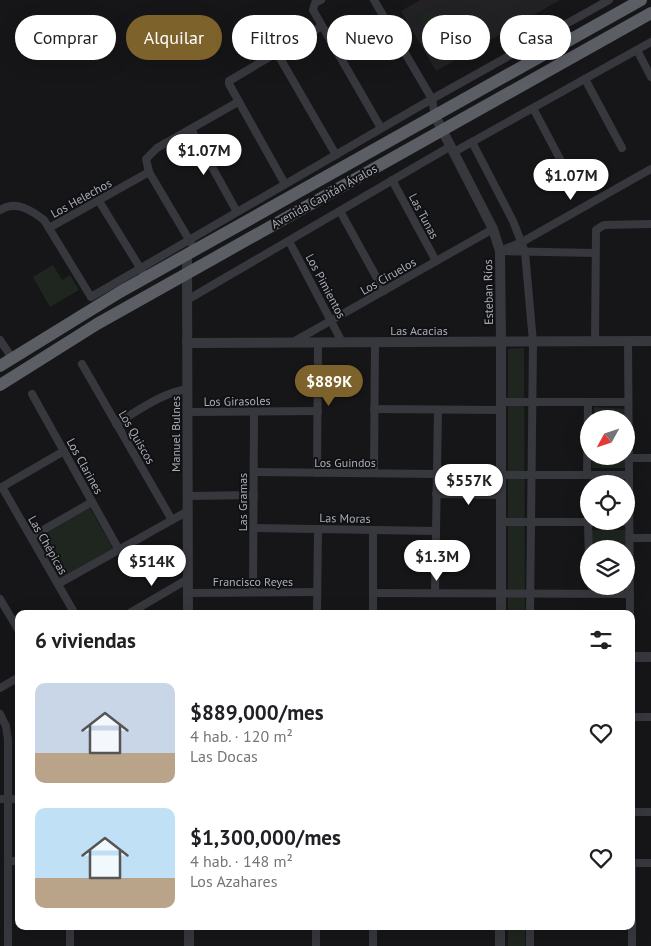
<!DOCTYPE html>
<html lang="es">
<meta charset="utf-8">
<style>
body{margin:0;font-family:"PT Sans",sans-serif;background:#f2f2f2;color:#202124;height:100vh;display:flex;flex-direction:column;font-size:19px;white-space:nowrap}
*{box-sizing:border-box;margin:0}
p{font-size:16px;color:#757577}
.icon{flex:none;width:28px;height:28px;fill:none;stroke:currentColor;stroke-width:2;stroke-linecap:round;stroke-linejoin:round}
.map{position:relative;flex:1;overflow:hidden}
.side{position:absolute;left:15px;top:610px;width:620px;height:320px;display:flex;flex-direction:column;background:#fff;border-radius:10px;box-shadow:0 5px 20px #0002}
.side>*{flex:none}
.guide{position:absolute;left:15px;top:15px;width:621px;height:45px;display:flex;gap:10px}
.needle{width:32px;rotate:230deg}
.controls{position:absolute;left:580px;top:410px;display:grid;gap:10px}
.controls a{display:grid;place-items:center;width:55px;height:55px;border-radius:50%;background:#fff;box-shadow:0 5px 20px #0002;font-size:25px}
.price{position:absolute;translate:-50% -42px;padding:0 11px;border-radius:18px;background:#fff;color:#222;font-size:16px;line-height:32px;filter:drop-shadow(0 1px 2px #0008)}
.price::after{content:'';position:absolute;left:50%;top:30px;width:15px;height:11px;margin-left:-8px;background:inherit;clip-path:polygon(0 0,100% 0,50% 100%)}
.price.current{background:#7e622b;color:#fff}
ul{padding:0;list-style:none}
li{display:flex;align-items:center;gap:15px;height:125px;padding:0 20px}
li span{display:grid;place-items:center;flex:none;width:140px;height:100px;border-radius:10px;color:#555}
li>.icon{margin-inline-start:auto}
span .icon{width:60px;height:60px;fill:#fffc;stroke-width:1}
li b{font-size:21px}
h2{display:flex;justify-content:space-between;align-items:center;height:60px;padding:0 20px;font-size:21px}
.tag{padding:0 18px;border-radius:22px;background:#fff;box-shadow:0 5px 20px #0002;font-size:18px;line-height:45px}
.tag.current{background:#7e622b;color:#fff}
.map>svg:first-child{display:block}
</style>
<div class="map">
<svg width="651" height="946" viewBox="0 0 651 946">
<rect width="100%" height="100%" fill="#161618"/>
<path fill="#222225" d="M420 0H560L436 71 401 11Z"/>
<g fill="#1e261f" fill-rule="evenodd">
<path d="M433 9 451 40 436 48 419 17Z"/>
<path d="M53 265 62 280 70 275 79 290 50 307 33 277Z"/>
<path d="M524 348 525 614H508V349Z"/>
<path d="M594 407 626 409V419H594Z"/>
<path d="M593 456H626L625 468H592Z"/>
<path d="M90 508 114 550 60 581 36 539Z"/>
<path d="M588 530H627L628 593H588ZM589 549H626V586H589Z"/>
<rect x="508" y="926" width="17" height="20"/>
</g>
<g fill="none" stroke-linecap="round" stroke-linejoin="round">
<g stroke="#37383d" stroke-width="8">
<path d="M321 0 315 3 313 10 381 128"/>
<path d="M374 0 432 99 435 116"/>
<path d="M637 50 651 77"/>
<path d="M277 53 336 155"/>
<path d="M585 79 622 148"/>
<path d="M533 108 570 178"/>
<path d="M191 129 237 212"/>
<path d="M472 142 513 221 525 252 533 342 530 614"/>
<path d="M454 152 651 42"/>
<path d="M392 180 436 261"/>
<path d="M285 184 229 84V81L322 26"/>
<path d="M99 201 142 271"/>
<path d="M0 210C16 200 31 210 44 220L91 297 432 99 609 0"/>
<path d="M340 211 384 291"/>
<path d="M49 228 149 172"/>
<path d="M289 241 342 342"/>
<path d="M191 243 149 172 146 159 157 148 238 102"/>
<path d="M500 251 522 242 651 169"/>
<path d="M502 251 595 253"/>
<path d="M187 300 451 146"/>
<path d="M0 340 12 358"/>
<path d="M293 342 493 229"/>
<path d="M595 342 596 230 604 225 651 224"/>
<path d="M628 342 630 614"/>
<path d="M82 364 172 520"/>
<path d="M32 394 119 550"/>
<path d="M501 402H628"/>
<path d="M374 409 501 410"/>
<path d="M188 412 318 411"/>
<path d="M116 424C139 410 161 393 188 389"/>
<path d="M628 458H651"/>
<path d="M254 472 437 474"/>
<path d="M317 473 318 342"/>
<path d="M374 473 375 342"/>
<path d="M501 475H628"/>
<path d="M587 475 588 403"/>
<path d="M2 487 75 614"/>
<path d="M0 488 64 451"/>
<path d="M436 494 501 495"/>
<path d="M188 496 254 495"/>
<path d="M501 522H629"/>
<path d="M588 523 589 559"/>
<path d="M254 528 436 531"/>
<path d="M31 537 92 502"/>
<path d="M629 538H651"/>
<path d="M58 584 188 511"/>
<path d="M253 592 254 412"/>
<path d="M188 593 317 592"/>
<path d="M373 593 630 594"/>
<path d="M435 593 438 410"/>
<path d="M0 599 19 631"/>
<path d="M128 614 188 579"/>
<path d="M317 614 318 529"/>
<path d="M373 614V530"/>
<path d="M0 688 19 677"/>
<path d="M0 714 6 726 8 740V946"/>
<path d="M631 717H651"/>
<path d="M0 799H19"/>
<path d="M631 812H651"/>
<path d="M8 861H19"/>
<path d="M631 863H651"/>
<path d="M70 926V946"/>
<path d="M316 926V946"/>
<path d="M373 926V946"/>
<path d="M530 946V926"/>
<path d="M632 946V863"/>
</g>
<g stroke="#37383d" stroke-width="10">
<path d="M435 116 493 229 500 251 501 342V614"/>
<path d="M187 254 188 614"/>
<path d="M187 343 651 341"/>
<path d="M631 657H651"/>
<path d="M189 926V946"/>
<path d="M500 946V926"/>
</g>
<g stroke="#5b5e65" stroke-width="12">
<path d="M0 366 120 292 641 0"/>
<path d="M0 385 97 324 651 13"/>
</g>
</g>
<g text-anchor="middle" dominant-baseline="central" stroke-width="4" stroke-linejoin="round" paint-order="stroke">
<g font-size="12" fill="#a8adb8" stroke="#111113">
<text transform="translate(324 196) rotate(-29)">Avenida Capitán Ávalos</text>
<text transform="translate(81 198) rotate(-29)">Los Helechos</text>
<text transform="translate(424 216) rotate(62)">Las Tunas</text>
<text transform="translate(388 276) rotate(-30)">Los Ciruelos</text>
<text transform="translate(326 286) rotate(62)">Los Pimientos</text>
<text transform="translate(488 292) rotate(-91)">Esteban Ríos</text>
<text x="419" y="330">Las Acacias</text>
<text transform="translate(237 401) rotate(-1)">Los Girasoles</text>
<text transform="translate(175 434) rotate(-90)">Manuel Bulnes</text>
<text transform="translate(137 437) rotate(60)">Los Quiscos</text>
<text x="345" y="462">Los Guindos</text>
<text transform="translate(85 466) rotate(61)">Los Clarines</text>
<text transform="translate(242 502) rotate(-90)">Las Gramas</text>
<text transform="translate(345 518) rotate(1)">Las Moras</text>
<text transform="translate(48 545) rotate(60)">Las Chépicas</text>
<text x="253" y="581">Francisco Reyes</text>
</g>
</g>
</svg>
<div class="controls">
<a><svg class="needle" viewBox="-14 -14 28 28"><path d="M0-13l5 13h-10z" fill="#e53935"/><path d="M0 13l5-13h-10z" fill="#757577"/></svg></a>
<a><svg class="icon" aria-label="locate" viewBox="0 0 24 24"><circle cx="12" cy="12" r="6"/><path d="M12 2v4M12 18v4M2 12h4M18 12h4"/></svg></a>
<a><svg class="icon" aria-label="layers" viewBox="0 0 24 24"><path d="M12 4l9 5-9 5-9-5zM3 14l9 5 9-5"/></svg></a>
</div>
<b class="price" style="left:204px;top:176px">$1.07M</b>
<b class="price" style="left:571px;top:201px">$1.07M</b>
<b class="price current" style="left:329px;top:407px">$889K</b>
<b class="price" style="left:469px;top:506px">$557K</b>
<b class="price" style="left:437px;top:582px">$1.3M</b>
<b class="price" style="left:152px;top:587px">$514K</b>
<div class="guide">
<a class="tag">Comprar</a>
<a class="tag current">Alquilar</a>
<a class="tag">Filtros</a>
<a class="tag">Nuevo</a>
<a class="tag">Piso</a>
<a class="tag">Casa</a>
</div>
<section class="side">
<h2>6 viviendas<svg class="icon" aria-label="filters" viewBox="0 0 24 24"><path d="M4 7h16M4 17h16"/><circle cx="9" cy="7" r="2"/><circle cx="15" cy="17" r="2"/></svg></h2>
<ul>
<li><span style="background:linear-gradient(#c9d6e8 70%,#b9a48a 0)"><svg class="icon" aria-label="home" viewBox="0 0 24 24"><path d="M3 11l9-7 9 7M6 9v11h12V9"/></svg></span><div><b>$889,000/mes</b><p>4 hab. · 120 m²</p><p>Las Docas</p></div><svg class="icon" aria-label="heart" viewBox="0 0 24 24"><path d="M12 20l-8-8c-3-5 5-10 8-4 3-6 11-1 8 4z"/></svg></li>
<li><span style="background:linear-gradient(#bfe0f5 70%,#b9a48a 0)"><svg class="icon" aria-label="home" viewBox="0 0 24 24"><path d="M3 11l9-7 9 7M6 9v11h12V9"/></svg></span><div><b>$1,300,000/mes</b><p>4 hab. · 148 m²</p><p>Los Azahares</p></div><svg class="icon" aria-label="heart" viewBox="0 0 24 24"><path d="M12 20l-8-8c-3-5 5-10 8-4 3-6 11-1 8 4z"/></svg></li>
</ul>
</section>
</div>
